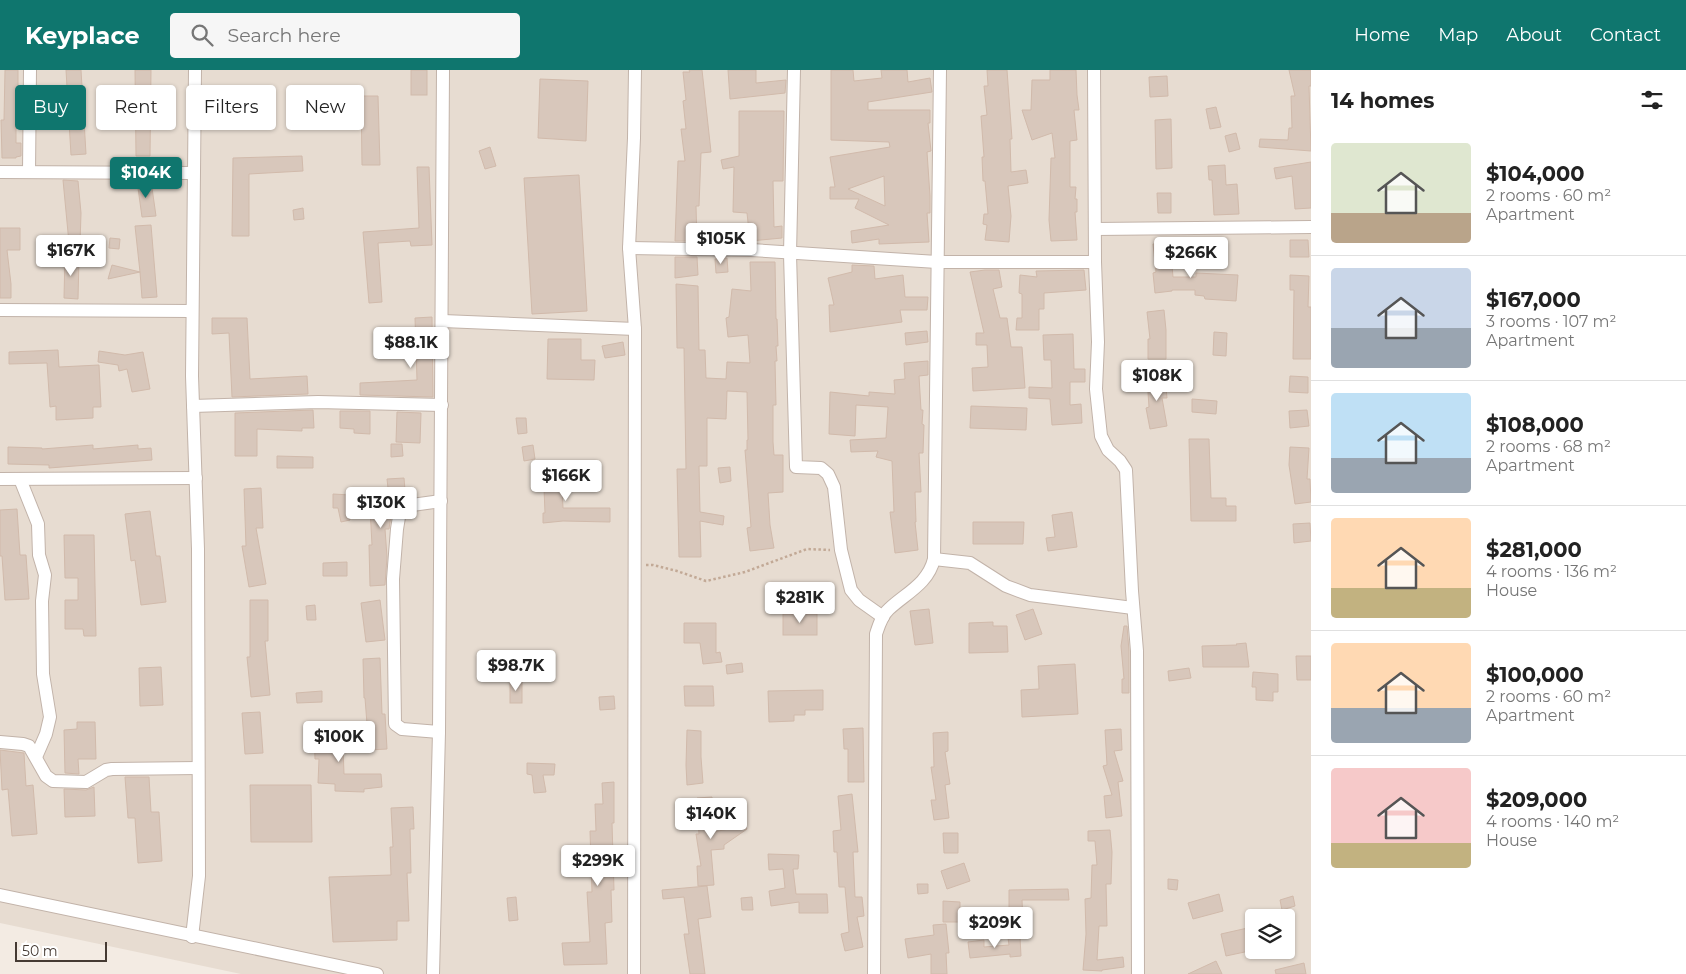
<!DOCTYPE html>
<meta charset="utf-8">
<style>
body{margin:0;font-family:Montserrat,sans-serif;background:#f6f6f6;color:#222;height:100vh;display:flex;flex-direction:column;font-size:19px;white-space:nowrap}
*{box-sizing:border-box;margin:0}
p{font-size:16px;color:#767676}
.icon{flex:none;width:28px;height:28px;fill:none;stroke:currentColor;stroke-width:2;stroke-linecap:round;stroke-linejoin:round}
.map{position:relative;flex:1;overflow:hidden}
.drawer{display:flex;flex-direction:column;background:#fff;width:375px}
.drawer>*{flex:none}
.banner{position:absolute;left:15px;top:15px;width:475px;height:45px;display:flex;gap:10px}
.fabs{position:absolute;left:1245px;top:839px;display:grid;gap:10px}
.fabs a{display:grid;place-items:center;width:50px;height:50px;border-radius:5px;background:#fff;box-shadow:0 1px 4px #0004;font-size:25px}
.scale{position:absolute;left:15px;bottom:12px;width:92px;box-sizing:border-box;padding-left:5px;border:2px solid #453a33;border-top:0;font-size:14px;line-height:18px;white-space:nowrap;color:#453a33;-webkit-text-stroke:4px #fff;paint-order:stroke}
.price{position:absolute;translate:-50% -42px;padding:0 11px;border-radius:5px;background:#fff;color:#222;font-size:16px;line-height:32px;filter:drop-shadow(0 1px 2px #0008)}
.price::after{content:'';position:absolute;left:50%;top:30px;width:15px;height:11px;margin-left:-8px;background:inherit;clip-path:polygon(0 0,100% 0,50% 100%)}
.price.selected{background:#0f766e;color:#fff}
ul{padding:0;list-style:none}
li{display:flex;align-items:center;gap:15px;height:125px;padding:0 20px}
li+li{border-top:1px solid #e0e0e0}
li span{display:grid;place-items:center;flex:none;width:140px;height:100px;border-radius:5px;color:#555}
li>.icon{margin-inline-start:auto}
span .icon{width:60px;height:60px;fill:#fffc;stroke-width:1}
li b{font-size:21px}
h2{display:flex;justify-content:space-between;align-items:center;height:60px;padding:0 20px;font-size:21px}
.chip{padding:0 18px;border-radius:5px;background:#fff;box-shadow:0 1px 4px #0004;font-size:18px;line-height:45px}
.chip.selected{background:#0f766e;color:#fff}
header{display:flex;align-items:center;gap:30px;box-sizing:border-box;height:70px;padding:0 25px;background:#0f766e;color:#fff}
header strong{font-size:24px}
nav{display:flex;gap:28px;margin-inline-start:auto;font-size:18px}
.search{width:350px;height:45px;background:#f6f6f6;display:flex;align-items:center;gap:12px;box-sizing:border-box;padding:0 18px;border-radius:5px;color:#767676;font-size:19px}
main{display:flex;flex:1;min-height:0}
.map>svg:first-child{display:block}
</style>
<header>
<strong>Keyplace</strong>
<div class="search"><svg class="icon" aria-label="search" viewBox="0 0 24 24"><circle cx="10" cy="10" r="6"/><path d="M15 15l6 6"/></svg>Search here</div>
<nav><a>Home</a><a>Map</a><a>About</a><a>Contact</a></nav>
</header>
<main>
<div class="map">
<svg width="1311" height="904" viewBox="0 0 1311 904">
<rect width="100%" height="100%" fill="#f3ebe3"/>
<path fill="#e7dcd1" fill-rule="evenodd" d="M0 0H1311V904H241L0 853ZM1254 848H1286V880H1254Z"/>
<g fill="#d8c7bb" stroke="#d1baab" fill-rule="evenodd">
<path d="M5 0H18V45H16V73H21V86L16 87V88H2L1 50H4Z"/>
<path d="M66 0H81L86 84 71 85Z"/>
<path d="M135 0H151L150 86H136Z"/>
<rect x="411" y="0" width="16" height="25"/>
<path d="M689 0H702L711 82 701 83 699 136H696L697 171H675L678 91H685L681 59H686L683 31 686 30 683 2H690Z"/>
<path d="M728 0H756V13L786 10 785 23 730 29Z"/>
<path d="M831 0H853L854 11 882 8 881 0H907L908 12 930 8 932 22 868 32V40H930V53H928L931 81 927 82 930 126V143H927L929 172 879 174V169L852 173 851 161 889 155 855 138 859 129H830V117H835L830 87 890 77 889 72 831 70ZM884 106 885 136 848 119Z"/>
<path d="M987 0H1007L1012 69H1010L1011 102 1026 100 1028 113 1008 116 1011 146 1009 172 985 170 987 155 983 154 984 144H988L985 111H983L982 87H984L981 46 987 45 984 16H988Z"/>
<path d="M1050 0H1076L1077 25 1079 40H1074L1077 70 1070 71V117H1076L1075 129H1077V142H1075L1077 170 1051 171 1049 150 1051 88H1055L1052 63 1032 70 1022 40H1031L1032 10H1050Z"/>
<path d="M1289 0H1311V16H1309L1311 81 1259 77 1260 69 1288 70 1289 58H1292L1291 26H1295Z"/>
<path d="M1167 6 1168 26 1150 27 1149 7Z"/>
<path d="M540 9 588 11 586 71 538 68Z"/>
<path d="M361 26H378L380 95H362Z"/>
<path d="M1216 37 1221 57 1210 59 1206 39Z"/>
<path d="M739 41H784L783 111H773L774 157 782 156V168L750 171 747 143 733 142 734 97 723 99 721 90 739 86Z"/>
<path d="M1171 49 1172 98 1156 99 1155 50Z"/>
<path d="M1236 63 1240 79 1229 82 1225 66Z"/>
<path d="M490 77 496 96 485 99 479 81Z"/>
<path d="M302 86 303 101 249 104V166H232L233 88Z"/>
<path d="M1311 92V138L1295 139 1292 106 1276 109 1274 98Z"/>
<path d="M1225 95 1226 115 1237 114 1239 144 1214 145 1212 110H1209L1208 96Z"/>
<path d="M417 97H429L432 175 411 176 410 171 378 173 382 232 369 233 363 162 419 158Z"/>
<path d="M579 105 587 241 532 244 524 108Z"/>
<path d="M63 110 78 111 81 143 80 174 69 173Z"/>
<path d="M137 111H151L156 146 142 147Z"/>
<path d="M1157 123H1171V143H1158Z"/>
<path d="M303 138 304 149 294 150 293 140Z"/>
<path d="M151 155 157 227 142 228 140 202 108 209 112 195 140 202 135 156Z"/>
<path d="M0 158H20V180H7L11 214V228H0Z"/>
<path d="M110 168 120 169 119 179 109 178Z"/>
<path d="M1290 170H1308L1309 187H1290Z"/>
<path d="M1170 173 1173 207H1196V203L1238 205 1236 231 1205 229 1204 226 1195 225V220H1172V221L1155 223 1153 203 1156 202 1153 174Z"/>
<path d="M65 185 79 188 78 229 64 228Z"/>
<path d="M675 187H697L698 205 675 208Z"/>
<path d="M727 188 728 202 716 203 715 189Z"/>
<path d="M750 192H775L776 249H777L778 276H776L777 291H775L776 335H773V372L774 385H783V422L768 423 770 455 774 478 750 481 747 458 751 457 745 380H747V370H748L747 322 727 321 726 349 707 348V396H699L700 442 724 446 723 455 700 451 701 487H679L677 399H686L684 278H677L676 214 698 216 699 280H705L706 308 726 309 727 292 750 293 748 265 728 267 726 248 729 247 732 219 751 221Z"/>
<path d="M852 195 874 196 875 209 903 205 905 227H928L927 240H900L902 252 830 262 829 235H834L828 208 852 202Z"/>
<path d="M985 200H999L1002 217 993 219 1000 248H1007L1011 277H1022L1025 318 973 321 972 298 988 297 987 275H976V263H984L970 202Z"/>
<path d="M1084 200 1086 220 1044 223V239H1039V260H1016L1017 248H1022V224L1019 223 1020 205 1037 207 1036 201Z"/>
<path d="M1290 205 1309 206 1308 237H1311V289H1293L1294 220H1290Z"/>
<path d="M1164 240 1166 260V289H1148V269H1150L1147 242Z"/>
<path d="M432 247 433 327 360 325V313L417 310 415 248Z"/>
<path d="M212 248H247L250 309 307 306 308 324 232 327 229 263 212 264Z"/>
<path d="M927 261 928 272 906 275 905 263Z"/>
<path d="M1214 262 1227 263 1226 286 1213 285Z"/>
<path d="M1073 264 1074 299H1085V312H1070V335L1081 334 1082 353 1052 355 1050 329 1029 328V317L1052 318 1051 290H1044L1043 265Z"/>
<path d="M548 269H581V290H595L594 310 547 309Z"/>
<path d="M623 272 625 285 605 288 602 276Z"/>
<path d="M58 280 59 297 99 295 101 337H93V348L56 350V336L50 337 47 293 9 294V282Z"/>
<path d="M99 281 125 285 143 282 150 319 132 322 127 299 119 301 118 295 98 292Z"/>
<path d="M928 291V305L919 306 921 340H923L922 354 924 355 923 383H919L921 422H915L916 452H915L918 480 895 483 890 442H894L892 391 876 387 878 381 851 382 850 370 886 368 888 337 856 335 855 366 829 364 830 322 869 326V322L895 324 894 310 905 309 904 293Z"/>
<path d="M1290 306 1308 307V323L1289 322Z"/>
<path d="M1165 307 1167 328H1162L1167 356 1150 359 1146 338 1149 337 1147 308Z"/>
<path d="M1192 329 1217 331 1216 344 1192 342Z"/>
<path d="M971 336 1027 338 1026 360 970 358Z"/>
<path d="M313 340 314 358H302V361L257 359V386H235V343Z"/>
<path d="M1307 340 1309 356 1290 358 1289 341Z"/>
<path d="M340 341H370V364L354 363V359L340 358Z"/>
<path d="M397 342 421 343 420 373 396 372Z"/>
<path d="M516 348H526L527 363 518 364Z"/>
<path d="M1189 369H1209L1211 428H1226V436H1236V451H1191Z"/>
<path d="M391 374H402L403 386 391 387Z"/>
<path d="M93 375V379L138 375V379L151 378 152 390 49 398V395L8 394V377L42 378V379Z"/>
<path d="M533 375 535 389 524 391 522 377Z"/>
<path d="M1290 377 1309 378 1307 409H1310L1311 432 1295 434 1289 395Z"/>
<path d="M277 386 313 387V398H277Z"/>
<path d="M557 391 560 417H562L563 438H610V452L563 451 543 453V443H545L544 418H546L543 393Z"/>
<path d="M730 397 731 411 720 413 718 398Z"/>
<path d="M404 408 405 420H390L391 445 389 459H385L387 487 385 515 370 516 369 475H372L369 419 388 418 387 409Z"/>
<path d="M261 418 263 458H256L266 514 249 517 242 476H246L244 419Z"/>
<path d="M333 424 350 425V450L341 452 338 438H333Z"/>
<path d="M17 439 20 485H26L29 529 5 530 2 486H0V440Z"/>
<path d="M150 441 156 486H160L166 532 141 535 135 490 131 491 125 444Z"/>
<path d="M1072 442 1077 477 1048 481 1046 468 1055 467 1052 445Z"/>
<path d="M973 452H1024L1023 474H973Z"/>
<path d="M1310 453 1311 471 1294 473 1293 454Z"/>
<path d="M64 465H94L96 566H84L83 559H65V530H78V508H65Z"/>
<path d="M347 492V506H323V493Z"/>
<path d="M250 530H268V571H265L270 625 251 627 247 587H250Z"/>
<path d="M380 530 385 570 366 572 361 533Z"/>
<path d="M315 535 316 550H307L306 536Z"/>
<path d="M929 539 933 573 915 575 910 541Z"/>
<path d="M1033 539 1042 564 1025 570 1016 545Z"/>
<rect x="783" y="544" width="34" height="21"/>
<path d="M993 552V556H1007L1008 582 969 583V553Z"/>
<path d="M684 553H716V583L720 582 722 592 703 594 700 573H684Z"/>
<path d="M1124 556H1127L1129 581V623H1122V609H1124L1121 576Z"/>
<path d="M1246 573 1249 597H1203L1202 576 1237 575 1236 574Z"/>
<path d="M1296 586H1311V610H1297Z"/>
<path d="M380 588 382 644H385L387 679 369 680 365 628H364L363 589Z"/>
<path d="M742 593 743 602 727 604 726 595Z"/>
<path d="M1075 594 1078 644 1022 647 1021 620 1039 619 1038 596Z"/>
<path d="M161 597 163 635 140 636 139 598Z"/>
<path d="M1189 598 1191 608 1169 611 1168 601Z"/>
<path d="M1253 602 1278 604V622H1273V631L1256 630V617H1252Z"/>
<rect x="510" y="610" width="12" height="23"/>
<path d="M684 616H713L714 636H685Z"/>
<path d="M823 620V640H805V645H794V651L769 652 768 621Z"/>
<path d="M322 621V632L297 633 296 623Z"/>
<path d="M614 626 615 639 600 640 599 627Z"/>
<path d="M260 642 263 683 245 684 242 643Z"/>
<path d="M77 652H95L96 689H78L79 704 65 703 64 660 77 659Z"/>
<path d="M863 658 864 712H848V679H844L843 659Z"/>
<path d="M1121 659 1122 680 1114 681 1123 711 1118 712 1122 746 1106 748 1104 726 1112 725 1103 696 1107 695 1105 660Z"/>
<path d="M314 660H347L348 677H343L344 704H381L382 717 364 719V722L335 721V714L318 713 319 689H315Z"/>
<path d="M687 660 701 661V687L703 713 687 715 686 695Z"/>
<path d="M948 662V681L945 682 950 714 945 715 949 748 934 750 931 730H936L931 697H934L933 663Z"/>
<path d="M0 680 24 683 26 716 33 715 37 764 12 766 8 719 2 720Z"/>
<path d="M527 693 555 694 554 705H543L546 722 534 723 532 705 527 704Z"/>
<path d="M125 707H149L151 742H159L162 791 138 793 135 748H128Z"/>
<path d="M614 712V753H612L614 820H611L612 852 605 853 607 894 564 895 562 873 590 872 587 822H592L590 761H596L595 734H603L602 713Z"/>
<path d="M250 715H311L312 772H251Z"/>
<path d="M94 717 95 746 65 747 64 719 86 720Z"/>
<path d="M852 724 858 782H853L855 827H862L864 846 857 847 863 877 845 881 841 864 849 862 845 817H839L837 782H834L833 761 841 760 838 726Z"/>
<path d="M712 727 713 762 729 759 742 751 747 759 724 775V779L711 780 714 815 698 816 697 796H701L696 764H699L697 728Z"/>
<path d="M413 737 414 759H410L411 803H407L409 851H397V870L333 872 329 807 391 805 390 777H393L391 738Z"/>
<path d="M1110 760 1112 782 1111 814H1106L1107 856H1099L1097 890 1123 887 1124 897 1102 900V901L1083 900 1086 864 1085 829 1091 828 1092 795H1097L1095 771H1088V761Z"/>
<path d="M943 763H958V783H944Z"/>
<path d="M768 784 799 785 798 799H793L796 824H827L828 843H799V832L771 836 769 821 785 818 783 799 769 800Z"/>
<path d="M964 793 970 811 947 819 941 801Z"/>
<path d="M1168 809 1178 810 1177 820 1168 819Z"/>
<path d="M917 814H928V823L918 824Z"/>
<path d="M707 816 711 847 698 849 705 904H690L684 864H689L684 827 663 829 662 820Z"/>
<path d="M1068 819 1069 830H1022L1023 850 1009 851V820Z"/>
<path d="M1219 824 1223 841 1193 849 1188 833Z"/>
<path d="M1293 826 1295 836 1282 840 1280 830Z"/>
<path d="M516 827 518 850 509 851 507 828Z"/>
<path d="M752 827 753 840H742L741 828Z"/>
<path d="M943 831 960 832V852H943Z"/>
<path d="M966 843H984V852L967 853Z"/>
<path d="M946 854 949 883H946L947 904H931V884L908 888 905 869 934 865 933 855Z"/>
<path d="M1252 857 1254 880 1226 886 1221 864Z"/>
<path d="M1020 867 1021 886 1010 887V884L970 888 968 872 984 870V877L1009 875 1008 868Z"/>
<path d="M1216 891 1222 904H1188Z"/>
<path d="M1304 893 1306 904H1276L1275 900Z"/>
</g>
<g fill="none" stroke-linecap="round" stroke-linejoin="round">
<g stroke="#c2b3a9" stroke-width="14">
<g id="minor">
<path d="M794 0 790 184 796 397 821 398 828 404 834 417 841 480 851 520 859 530 883 547"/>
<path d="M1094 0 1095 192 1098 272 1096 319 1101 366 1108 380 1120 391 1126 400 1132 521 1137 581 1138 904"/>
<path d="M0 102 193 103"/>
<path d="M29 102 30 0"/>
<path d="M1095 159 1311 157"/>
<path d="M629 178 751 180 937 192H1095"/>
<path d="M0 240 192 241"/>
<path d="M443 251 635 259"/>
<path d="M193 336 318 332 442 335"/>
<path d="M0 409 196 408"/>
<path d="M20 409 38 454 39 485 45 505 42 531 43 604 50 647 46 664 36 687"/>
<path d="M934 489 970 493 1006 516 1030 525 1133 538"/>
<path d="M439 662 402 659 395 654 393 509 397 459 400 441 405 436 441 431"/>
<path d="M0 672 23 674 29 676 46 706 53 711 86 712 106 700 112 699 198 698"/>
<path d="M0 825 377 904"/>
<path d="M192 867 199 806 198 479 192 306 195 0"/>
<path d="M433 904 439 662 443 0"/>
<path d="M634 904 635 259 629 178 634 68 635 0"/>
<path d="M874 904 876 564C879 555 882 545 889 539 906 523 928 514 934 489L940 0"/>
</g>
</g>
<path stroke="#c2a996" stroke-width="2.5" stroke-dasharray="2.5 2.5" stroke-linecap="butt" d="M646 495H653L677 501 706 511 745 502 807 479 830 480"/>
<use href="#minor" stroke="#fff" stroke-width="12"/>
</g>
</svg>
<div class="fabs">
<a><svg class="icon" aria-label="layers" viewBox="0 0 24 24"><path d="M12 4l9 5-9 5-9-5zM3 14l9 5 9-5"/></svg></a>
</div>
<div class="scale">50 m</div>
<b class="price selected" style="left:146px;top:129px">$104K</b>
<b class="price" style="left:721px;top:195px">$105K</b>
<b class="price" style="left:71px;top:207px">$167K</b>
<b class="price" style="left:1191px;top:209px">$266K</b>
<b class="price" style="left:411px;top:299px">$88.1K</b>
<b class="price" style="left:1157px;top:332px">$108K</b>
<b class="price" style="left:566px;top:432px">$166K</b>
<b class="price" style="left:381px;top:459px">$130K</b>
<b class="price" style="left:800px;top:554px">$281K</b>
<b class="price" style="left:516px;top:622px">$98.7K</b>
<b class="price" style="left:339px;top:693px">$100K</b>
<b class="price" style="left:711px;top:770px">$140K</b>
<b class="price" style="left:598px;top:817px">$299K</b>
<b class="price" style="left:995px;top:879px">$209K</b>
<div class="banner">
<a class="chip selected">Buy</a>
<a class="chip">Rent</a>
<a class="chip">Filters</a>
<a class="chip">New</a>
</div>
</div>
<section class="drawer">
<h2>14 homes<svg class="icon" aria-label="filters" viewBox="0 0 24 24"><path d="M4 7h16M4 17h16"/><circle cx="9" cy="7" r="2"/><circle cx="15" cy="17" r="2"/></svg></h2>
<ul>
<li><span style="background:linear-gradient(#dfe7d0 70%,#b9a48a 0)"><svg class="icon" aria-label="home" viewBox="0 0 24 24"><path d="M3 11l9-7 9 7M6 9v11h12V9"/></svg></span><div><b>$104,000</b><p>2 rooms · 60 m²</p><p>Apartment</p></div></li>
<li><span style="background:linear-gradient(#c9d6e8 60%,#9aa5b1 0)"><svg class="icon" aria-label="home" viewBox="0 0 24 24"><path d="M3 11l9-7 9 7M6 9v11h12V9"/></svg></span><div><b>$167,000</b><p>3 rooms · 107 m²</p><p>Apartment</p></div></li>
<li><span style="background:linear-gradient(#bfe0f5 65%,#9aa5b1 0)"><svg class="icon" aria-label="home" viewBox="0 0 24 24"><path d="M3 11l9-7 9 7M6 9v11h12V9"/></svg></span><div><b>$108,000</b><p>2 rooms · 68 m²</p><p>Apartment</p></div></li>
<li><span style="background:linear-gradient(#ffd9b3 70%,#c2b280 0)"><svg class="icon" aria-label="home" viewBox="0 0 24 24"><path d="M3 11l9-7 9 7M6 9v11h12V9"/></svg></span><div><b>$281,000</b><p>4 rooms · 136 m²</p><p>House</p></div></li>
<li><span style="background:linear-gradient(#ffd9b3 65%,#9aa5b1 0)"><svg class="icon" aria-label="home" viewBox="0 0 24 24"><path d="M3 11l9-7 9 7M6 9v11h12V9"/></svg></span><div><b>$100,000</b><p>2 rooms · 60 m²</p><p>Apartment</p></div></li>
<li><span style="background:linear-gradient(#f6c9c9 75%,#c2b280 0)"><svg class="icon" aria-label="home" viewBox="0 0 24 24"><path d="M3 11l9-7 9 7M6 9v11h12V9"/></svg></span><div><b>$209,000</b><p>4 rooms · 140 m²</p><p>House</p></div></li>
</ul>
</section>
</main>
